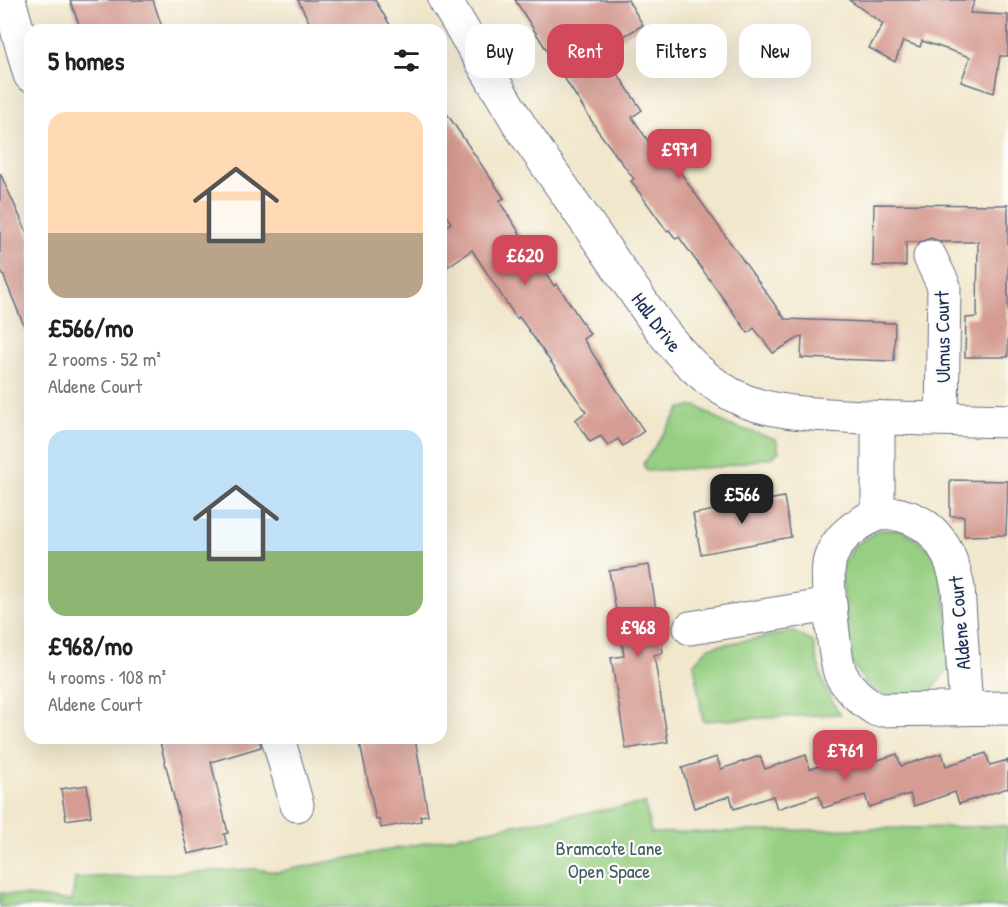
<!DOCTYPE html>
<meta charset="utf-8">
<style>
body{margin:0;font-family:"Patrick Hand",sans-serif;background:#f2f2f2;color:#202124;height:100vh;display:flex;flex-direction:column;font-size:22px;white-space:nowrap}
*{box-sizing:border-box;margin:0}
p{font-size:20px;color:#757577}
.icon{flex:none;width:33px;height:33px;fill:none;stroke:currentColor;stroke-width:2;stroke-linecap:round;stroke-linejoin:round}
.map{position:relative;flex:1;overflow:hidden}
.details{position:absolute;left:24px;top:24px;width:423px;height:720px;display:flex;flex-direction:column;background:#fff;border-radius:18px;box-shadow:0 6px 24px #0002}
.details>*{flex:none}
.hud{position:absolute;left:465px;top:24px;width:453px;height:54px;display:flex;gap:12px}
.price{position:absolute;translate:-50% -51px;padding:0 14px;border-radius:12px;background:#d1495b;color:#fff;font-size:20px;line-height:39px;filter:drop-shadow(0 2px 3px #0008)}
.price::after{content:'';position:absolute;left:50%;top:36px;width:18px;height:14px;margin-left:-9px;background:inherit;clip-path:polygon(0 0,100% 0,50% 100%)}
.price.active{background:#222;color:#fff}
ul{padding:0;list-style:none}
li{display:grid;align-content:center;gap:12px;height:318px;padding:0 24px}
li span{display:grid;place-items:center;height:186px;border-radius:18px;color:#555}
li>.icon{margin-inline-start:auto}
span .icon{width:108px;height:108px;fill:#fffc;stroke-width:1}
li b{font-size:26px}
h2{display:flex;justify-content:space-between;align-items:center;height:72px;padding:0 24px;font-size:26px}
.tag{padding:0 21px;border-radius:18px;background:#fff;box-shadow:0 6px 24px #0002;font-size:21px;line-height:54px}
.tag.active{background:#d1495b;color:#fff}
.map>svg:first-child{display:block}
</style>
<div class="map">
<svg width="1008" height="907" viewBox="0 0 1008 907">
<rect width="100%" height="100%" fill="#fdfcf7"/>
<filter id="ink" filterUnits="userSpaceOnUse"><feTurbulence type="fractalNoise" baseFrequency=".0167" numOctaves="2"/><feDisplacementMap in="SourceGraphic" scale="12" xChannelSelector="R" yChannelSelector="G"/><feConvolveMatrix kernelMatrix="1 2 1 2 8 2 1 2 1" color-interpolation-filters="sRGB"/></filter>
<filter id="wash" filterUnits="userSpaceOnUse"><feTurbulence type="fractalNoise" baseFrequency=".008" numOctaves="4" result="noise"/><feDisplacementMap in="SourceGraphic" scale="24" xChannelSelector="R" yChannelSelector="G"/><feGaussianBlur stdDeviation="1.35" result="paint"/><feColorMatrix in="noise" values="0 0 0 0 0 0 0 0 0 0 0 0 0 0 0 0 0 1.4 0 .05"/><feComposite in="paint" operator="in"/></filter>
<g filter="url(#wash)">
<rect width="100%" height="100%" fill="#f1e7cc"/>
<g fill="#97cf82" stroke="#597f70" stroke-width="1.5">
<path d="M697 406 726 424 776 439 779 451 773 457 719 467 647 471 643 464 681 408Z"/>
<path d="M879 530H903L939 557 952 652 947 670 934 687 919 697 874 694 852 664 841 569 855 545Z"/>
<path d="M793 632 813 642C819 671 823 689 840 714L703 721 694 663 709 647Z"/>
<path d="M645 803 651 833 1008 826V907H0V893L72 901 75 878 254 869 278 872 509 826Z"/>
</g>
<g id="blocks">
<g fill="#d59c93">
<path d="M70 0H153L163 30H81Z"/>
<path d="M298 0H375L393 30H313Z"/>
<path d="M515 0H628L643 25 604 48 609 55 606 57 642 110 632 117 660 159 667 154 785 319 895 323 894 361 801 358 802 336 773 353 754 328 748 333 679 237 676 239 669 230 667 231 631 181 634 179 598 131Z"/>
<path d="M849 0H975L970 13 1008 15V56H1000L994 93 961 82 970 57 922 41 920 47 903 41 895 62 869 48 883 24Z"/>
<path d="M441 105 504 198 499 201 554 286 557 284 590 334 583 339 644 431 623 446 618 439 608 446 601 436 590 442 575 420 586 412 525 325 519 317 517 319 472 250 441 271V230L451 223 441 208Z"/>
<path d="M0 173 30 239 29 338 0 267Z"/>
<path d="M874 204 1008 205V357H965L966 318 977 317 978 242H941L931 238 920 242H906V266H873Z"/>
<path d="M950 480 1008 481 1006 535 964 536V516H950Z"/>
<path d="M784 497 791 537 701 554 693 514Z"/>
<path d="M649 565 663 653 654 655 668 742 626 749 611 658 624 656 609 571Z"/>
<path d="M159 738H260L261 747 211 762 228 833 224 834 227 845 188 854Z"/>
<path d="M359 738H415L428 815 420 816 421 821 381 828 379 819 376 820Z"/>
<path d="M942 753 946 766 986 753 990 765 1008 760V788L959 804 955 792 914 806 910 794 869 807 865 795 823 808 819 795 777 809 773 796 734 809 730 796 694 808 682 768 717 757 721 769 760 756 765 769 806 755 810 769 852 755 856 767 897 754 901 766Z"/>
<path d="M87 785 91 816 66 820 61 789Z"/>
</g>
</g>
</g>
<g filter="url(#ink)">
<use href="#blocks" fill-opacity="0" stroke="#666f84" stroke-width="1.5"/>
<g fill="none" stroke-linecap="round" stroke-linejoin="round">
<g stroke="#666f84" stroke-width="35">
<g id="minor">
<path d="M9 0 30 75"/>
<path d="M445 0 522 129 657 324C681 356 707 385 745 401 777 413 811 414 844 416 899 419 953 419 1008 421"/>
<path d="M930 257 944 286 942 419"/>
<path d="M878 418V514C885 514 894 513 901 515 938 524 952 555 958 588L966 708"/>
<path d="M878 514C860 522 842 533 833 552 831 556 829 561 829 565 826 580 835 663 841 675 850 691 862 701 877 710L1008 708"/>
<path d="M690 628 830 605"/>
<path d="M278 738 297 805"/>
</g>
</g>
<use href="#minor" stroke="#fff" stroke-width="33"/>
</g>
</g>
<g text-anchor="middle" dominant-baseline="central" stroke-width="4.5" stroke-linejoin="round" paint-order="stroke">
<g font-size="20" fill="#1b2f5e" stroke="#fdfcf7">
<text transform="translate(657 322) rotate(53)">Hall Drive</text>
<text transform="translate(942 337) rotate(-91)">Ulmus Court</text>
<text transform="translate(959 623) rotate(-95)">Aldene Court</text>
</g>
<g font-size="20" fill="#405f69" stroke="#fdfcf7">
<text x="609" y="847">Bramcote Lane<tspan x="609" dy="23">Open Space</tspan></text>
</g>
</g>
</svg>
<b class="price" style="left:679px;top:180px">£971</b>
<b class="price" style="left:525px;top:286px">£620</b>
<b class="price active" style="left:742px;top:525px">£566</b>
<b class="price" style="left:638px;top:658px">£968</b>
<b class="price" style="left:845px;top:781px">£761</b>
<div class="hud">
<a class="tag">Buy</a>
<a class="tag active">Rent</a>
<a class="tag">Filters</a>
<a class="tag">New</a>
</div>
<section class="details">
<h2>5 homes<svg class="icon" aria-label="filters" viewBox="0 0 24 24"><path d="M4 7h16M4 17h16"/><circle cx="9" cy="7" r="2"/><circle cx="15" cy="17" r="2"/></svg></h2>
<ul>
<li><span style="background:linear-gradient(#ffd9b3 65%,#b9a48a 0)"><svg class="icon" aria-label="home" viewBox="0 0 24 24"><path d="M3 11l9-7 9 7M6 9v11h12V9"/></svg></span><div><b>£566/mo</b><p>2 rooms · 52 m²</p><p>Aldene Court</p></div></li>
<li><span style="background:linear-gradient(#bfe0f5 65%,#8fb573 0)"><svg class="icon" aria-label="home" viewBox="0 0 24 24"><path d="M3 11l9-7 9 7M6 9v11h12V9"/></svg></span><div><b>£968/mo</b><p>4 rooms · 108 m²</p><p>Aldene Court</p></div></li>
</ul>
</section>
</div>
